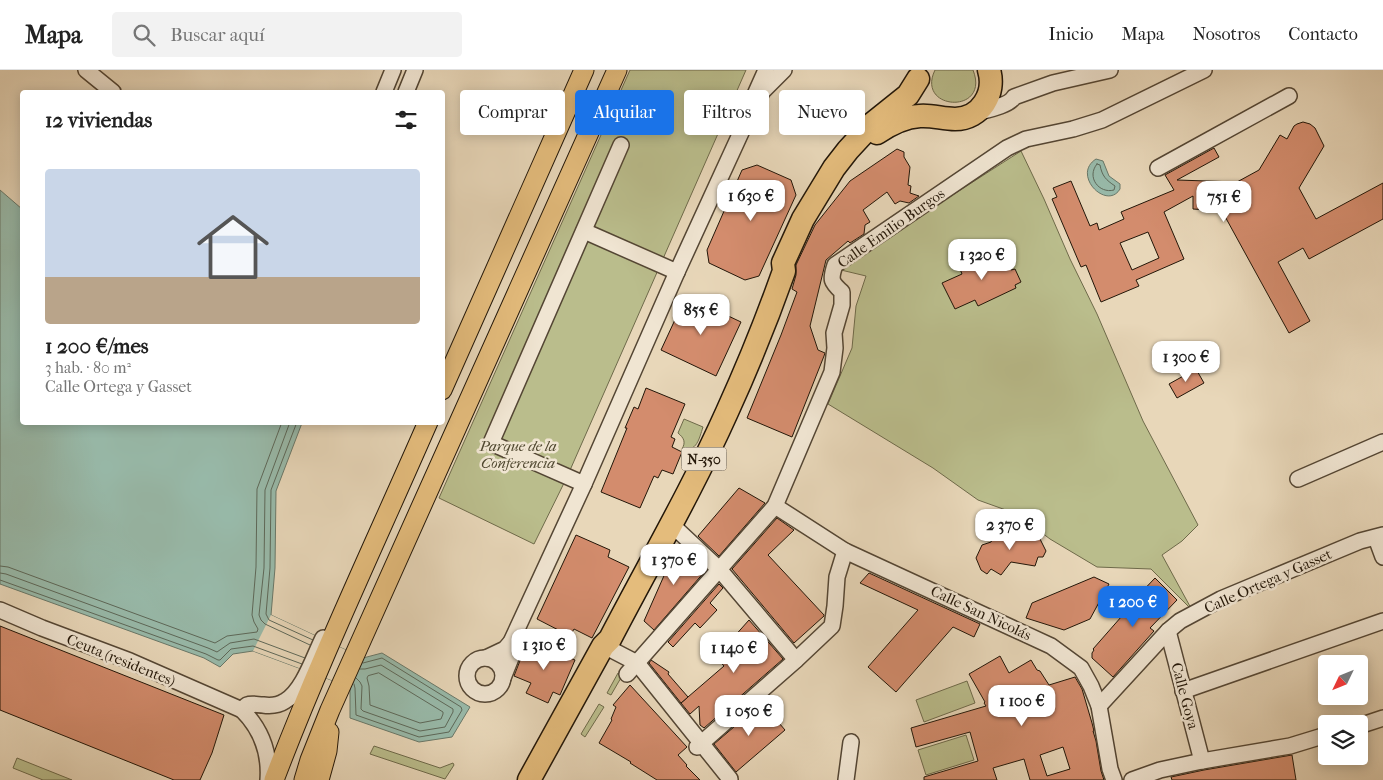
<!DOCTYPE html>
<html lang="es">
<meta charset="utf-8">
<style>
body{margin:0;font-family:"IM FELL French Canon",serif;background:#f2f2f2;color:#222;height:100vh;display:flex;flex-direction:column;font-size:19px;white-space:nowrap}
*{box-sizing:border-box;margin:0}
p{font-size:16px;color:#767676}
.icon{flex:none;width:28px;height:28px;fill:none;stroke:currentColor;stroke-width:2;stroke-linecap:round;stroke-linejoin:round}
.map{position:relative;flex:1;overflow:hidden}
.side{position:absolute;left:20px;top:20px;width:425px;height:335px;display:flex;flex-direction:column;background:#fff;border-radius:5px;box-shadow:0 2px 12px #0003}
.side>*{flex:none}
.banner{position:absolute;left:460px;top:20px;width:475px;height:45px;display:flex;gap:10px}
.needle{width:32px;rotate:227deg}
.controls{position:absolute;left:1318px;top:585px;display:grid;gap:10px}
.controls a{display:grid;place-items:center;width:50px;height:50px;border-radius:5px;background:#fff;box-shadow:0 2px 12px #0003;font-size:25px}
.price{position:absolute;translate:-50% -42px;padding:0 11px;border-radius:10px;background:#fff;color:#222;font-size:16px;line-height:32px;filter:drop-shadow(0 1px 2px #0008)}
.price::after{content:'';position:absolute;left:50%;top:30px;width:15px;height:11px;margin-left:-8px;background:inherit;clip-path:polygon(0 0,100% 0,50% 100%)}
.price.on{background:#1a73e8;color:#fff}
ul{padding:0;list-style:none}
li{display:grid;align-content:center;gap:10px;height:265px;padding:0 25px}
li+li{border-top:1px solid #e0e0e0}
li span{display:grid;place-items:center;height:155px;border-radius:5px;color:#555}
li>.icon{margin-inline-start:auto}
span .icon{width:90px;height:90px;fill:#fffc;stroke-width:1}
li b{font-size:21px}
h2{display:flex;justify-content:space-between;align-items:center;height:60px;padding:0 25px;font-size:21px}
.chip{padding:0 18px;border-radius:5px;background:#fff;box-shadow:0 2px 12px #0003;font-size:18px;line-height:45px}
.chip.on{background:#1a73e8;color:#fff}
header{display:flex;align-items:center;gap:30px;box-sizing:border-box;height:70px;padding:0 25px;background:#fff;border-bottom:1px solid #e0e0e0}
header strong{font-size:24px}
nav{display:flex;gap:28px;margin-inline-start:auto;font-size:18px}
.search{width:350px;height:45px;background:#f2f2f2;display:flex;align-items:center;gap:12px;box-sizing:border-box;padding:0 18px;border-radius:5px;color:#767676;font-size:19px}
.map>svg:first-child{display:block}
</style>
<header>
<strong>Mapa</strong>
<div class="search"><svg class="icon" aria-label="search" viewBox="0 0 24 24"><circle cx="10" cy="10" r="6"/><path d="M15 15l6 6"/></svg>Buscar aquí</div>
<nav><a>Inicio</a><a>Mapa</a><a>Nosotros</a><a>Contacto</a></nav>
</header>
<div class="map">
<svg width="1383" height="710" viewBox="0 0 1383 710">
<rect width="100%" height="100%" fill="#e8d7b9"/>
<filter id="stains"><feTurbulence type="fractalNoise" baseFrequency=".004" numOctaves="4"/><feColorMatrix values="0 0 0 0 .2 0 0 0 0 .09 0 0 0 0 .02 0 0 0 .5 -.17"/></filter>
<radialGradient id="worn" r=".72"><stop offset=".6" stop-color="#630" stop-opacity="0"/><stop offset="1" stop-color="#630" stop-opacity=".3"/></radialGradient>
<g fill="#babd8c" stroke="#6e6a4a">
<path d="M630 0H746L567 407 534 474 439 428Z"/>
<path d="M935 0H973C991 45 915 41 935 0Z"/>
<path d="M1021 81 1044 129 1070 189 1097 244 1143 351 1198 455 1182 471 1162 485 1192 540 1151 499 1097 497 1050 469 1017 444 978 430 933 398 828 334 852 278 856 236 866 206 841 200 873 176Z"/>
<path d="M684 349 703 357C699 369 697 382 682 379 686 372 684 368 678 363Z"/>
<path d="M618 603 622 606 611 625 607 623Z"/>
<path d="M967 611 975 633 924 652 916 630Z"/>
<path d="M599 634 604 637 585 667 581 664Z"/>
<path d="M966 665 974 690 926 705 918 680Z"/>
<path d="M374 676 440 698 453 693 454 695 445 709 370 684Z"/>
<path d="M17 688 72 710H43L13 698Z"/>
</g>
<g fill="#98baaa" stroke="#697869">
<path d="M1096 89 1103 91 1109 106 1120 114V119C1107 141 1071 105 1096 89Z"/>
<path d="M0 120 22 139V352L302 353 276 421 275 498 271 545 363 588 382 583 470 637 452 667 419 672 350 648V617L253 581 233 584 220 597 204 588 0 514Z"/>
</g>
<path fill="#e8d7b9" d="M271 545 363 588 350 617 253 581Z"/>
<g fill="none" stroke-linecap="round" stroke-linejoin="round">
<g stroke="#5d6859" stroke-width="1">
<path d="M1097 94 1100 95C1102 106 1106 110 1115 116L1114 120C1099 124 1086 107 1097 94Z"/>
<path d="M290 352 265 420 264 498 259 545 261 550 265 554 310 575"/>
<path d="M297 352 271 420 270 498 266 544 269 550 313 570"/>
<path d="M0 496 8 497 215 573 227 566 257 562 258 559 254 552 252 545 256 497 257 419 282 352"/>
<path d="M0 503 6 504 208 578 217 582 230 573 254 569 305 588"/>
<path d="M0 510 206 584 218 590H220L231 579 253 576 302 594"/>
<path d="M379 603 443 642V644L441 649 420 653 370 635 369 616 367 608 368 606Z"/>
<path d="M356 608 360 612 362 616 361 639 363 641 420 661 445 657 453 642V639L381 595 365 599H360"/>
<path d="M354 614 355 618 356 645 419 667 449 662 462 640 461 637 382 588 363 593"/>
</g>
</g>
<g fill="#d38c6d" stroke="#221608" fill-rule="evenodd">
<path d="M1303 52 1310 54 1315 58 1324 76 1299 118 1316 149 1383 113V149L1309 189 1303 178 1278 192 1310 251 1289 263 1222 141 1193 139V126L1164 142 1184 189 1136 210 1139 216 1101 232 1086 195 1081 197 1052 129 1057 127 1053 118 1071 111 1090 156 1097 153 1099 160 1124 149 1121 142 1174 120 1165 105 1214 78 1219 87 1177 110 1237 112 1259 100 1280 65 1287 69 1294 56 1297 54ZM1148 162 1159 188 1132 200 1120 173Z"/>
<path d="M897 79 904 82V87L910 97 908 115 911 116 910 123 919 126 909 133 900 131 895 134 887 122 863 140 870 152 865 155 864 164 850 173 848 171 826 190 810 256 818 280 825 283 824 286 792 367 747 348 781 265 797 222 792 219 796 205V195L815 155 850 111Z"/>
<path d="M757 95 791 110 796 125 759 206 745 210 709 193 707 180 742 100Z"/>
<path d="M999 180 1001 184H1002L1011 200 1015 199 1021 212 1015 215 1016 218 978 236 975 230 955 239 942 213 962 204 960 199Z"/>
<path d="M686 226 741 252 716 306 661 280Z"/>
<path d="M1196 299 1204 313 1177 328 1169 314Z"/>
<path d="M646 318 685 334 671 367 675 369 672 377 682 382 673 404 662 400 658 408 654 406 640 438 601 422 627 358H625L634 337 638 339Z"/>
<path d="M739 418 765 433 719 486 698 466Z"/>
<path d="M777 448 794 460 768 485 824 545V546L794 573 732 499Z"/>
<path d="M1002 459 1021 466 1029 463 1040 469 1046 481 1043 487H1038L1035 496 1011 492 1001 505 991 499 987 504 981 500 976 488 982 475 991 472 997 460Z"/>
<path d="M576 465 610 480 608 487 629 497 592 568 574 559 570 566 537 549Z"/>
<path d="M678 474 706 500 654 560 644 551Z"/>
<path d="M869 503 980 554 974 567 953 557 896 622 868 597 918 540 860 513Z"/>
<path d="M1094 507 1109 514 1090 549 1064 560 1026 548 1032 533Z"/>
<path d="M1155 508 1177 530 1150 558 1154 561 1113 607 1092 588V583L1094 580 1093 579 1136 530 1135 529Z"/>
<path d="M719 514 723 518 710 533 717 540 700 558 695 553 673 577 668 572Z"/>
<path d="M749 550 783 589 704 658 700 655 699 636 690 644 681 633 724 596 716 587Z"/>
<path d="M0 556 224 645 212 683 200 710H174L0 640Z"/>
<path d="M528 570 575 590 560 625 553 622 548 633 526 623 531 613 514 606Z"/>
<path d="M1000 586 1009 603 1031 590 1037 600 1040 601 1049 615 1075 607 1082 619 1092 653 1094 661H1093L1096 671 1101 701 1104 710H1030L1024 689 993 698 997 710H924V707L978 691 970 662 916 677 911 658 986 636 984 633 985 632 969 604ZM1063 677 1070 699 1047 706 1040 685Z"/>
<path d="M651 590 669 602 668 604 688 627 681 633 649 593Z"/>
<path d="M630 615 687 677 678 685 687 695 686 696 700 710H657L630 693 631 692 599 673 612 650 611 649 616 637 613 635Z"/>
<path d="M762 633 785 660 736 702 714 674Z"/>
<path d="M1292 685 1296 710H1172L1171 707 1204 700Z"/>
</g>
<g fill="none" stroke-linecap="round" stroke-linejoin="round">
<g stroke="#544634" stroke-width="18">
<g id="minor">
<path d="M86 0 113 22"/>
<path d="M384 22 393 0"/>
<path d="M406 22 415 0"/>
<path d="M760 27 762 22 784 0"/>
<path d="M975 43C986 40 1009 36 1014 27L1053 13 1110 0"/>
<path d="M1158 98 1289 26"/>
<path d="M584 161 677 202"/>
<path d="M1298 409 1383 372"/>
<path d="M584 414 491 373 621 75"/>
<path d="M775 436 845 481 1051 576 1081 598 1091 616 1099 636 1110 699 1114 710"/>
<path d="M671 454 719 499 796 590"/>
<path d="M1376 468 1383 487"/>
<path d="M0 540 42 558 130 591 242 640"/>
<path d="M1168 561 1202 691"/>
<path d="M612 580 637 593 730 709"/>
<circle cx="485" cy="606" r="18"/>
<path d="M486 588 505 579 511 572 584 414 677 202 749 45V38L766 0"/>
<path d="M627 604 775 436 832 302 835 278 834 263 842 235V222C831 212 830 210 835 195L1007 78 1026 69 1073 59 1102 50 1204 0"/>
<path d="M503 608 513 583 511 572"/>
<path d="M1183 621 1383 551"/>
<path d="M1099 636 1168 561 1180 551 1221 529 1360 471 1383 465"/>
<path d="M1359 656 1383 648"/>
<path d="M697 677 796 590 832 556 835 536 837 507 845 481"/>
<path d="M268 710C270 683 261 659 242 640 243 639 245 636 247 635 252 633 258 635 263 635 270 636 279 635 285 631 303 621 314 586 323 568"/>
<path d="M846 710 851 672"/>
<path d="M1132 710 1160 700 1202 691 1290 676 1326 665"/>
</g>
</g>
<g stroke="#221608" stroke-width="21">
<g id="major">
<path d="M442 320 584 0"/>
<path d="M274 710C320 589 376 471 428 352"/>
<path d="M304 710 310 690 330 640 617 0"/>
<path d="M319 710 327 681 329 662"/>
</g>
</g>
<g stroke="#221608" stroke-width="25">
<g id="highway">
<path d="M877 63C890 54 904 47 920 46 932 45 943 49 955 49 981 49 996 23 989 0"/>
<path d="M529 710 603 576 610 569C649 494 692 420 727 342 748 296 767 249 784 201L783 193 803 149 834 98 848 80 873 53 908 25 918 9"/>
</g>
</g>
<use href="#minor" stroke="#f0e5d2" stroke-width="15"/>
<use href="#major" stroke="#e4bc7c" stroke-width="19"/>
<use href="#highway" stroke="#e4bc7c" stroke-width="22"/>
</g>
<g text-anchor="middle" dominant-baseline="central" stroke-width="5" stroke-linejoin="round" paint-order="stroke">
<rect fill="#f0e5d2" stroke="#605445" stroke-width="1" x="681.5" y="377.5" width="45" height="23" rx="4"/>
<g font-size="14" font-weight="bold" fill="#221608">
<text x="704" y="389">N-350</text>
</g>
<g font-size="15" fill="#221608" stroke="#f0e5d2">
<text transform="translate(891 158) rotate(-35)">Calle Emilio Burgos</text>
<text transform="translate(1268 511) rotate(-24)">Calle Ortega y Gasset</text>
<text transform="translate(981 543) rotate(25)">Calle San Nicolás</text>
<text transform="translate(121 590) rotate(22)">Ceuta (residentes)</text>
<text transform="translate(1185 626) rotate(75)">Calle Goya</text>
</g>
<g font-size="15" font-style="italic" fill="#504830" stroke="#f0e5d2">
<text x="518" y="376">Parque de la<tspan x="518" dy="17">Conferencia</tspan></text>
</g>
</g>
<rect width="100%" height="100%" filter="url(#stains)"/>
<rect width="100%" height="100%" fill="url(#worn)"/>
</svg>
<div class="controls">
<a><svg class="needle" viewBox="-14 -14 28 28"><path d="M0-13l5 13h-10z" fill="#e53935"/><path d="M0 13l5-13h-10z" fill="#767676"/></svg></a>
<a><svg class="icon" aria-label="layers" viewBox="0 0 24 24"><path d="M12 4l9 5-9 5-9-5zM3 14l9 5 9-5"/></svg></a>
</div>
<b class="price" style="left:751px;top:152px">1 630 €</b>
<b class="price" style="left:1224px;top:153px">751 €</b>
<b class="price" style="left:982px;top:211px">1 320 €</b>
<b class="price" style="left:701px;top:266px">855 €</b>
<b class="price" style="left:1186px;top:313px">1 300 €</b>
<b class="price" style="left:1010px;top:481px">2 370 €</b>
<b class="price" style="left:674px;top:516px">1 370 €</b>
<b class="price on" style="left:1133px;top:558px">1 200 €</b>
<b class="price" style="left:544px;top:601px">1 310 €</b>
<b class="price" style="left:734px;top:604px">1 140 €</b>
<b class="price" style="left:1022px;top:657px">1 100 €</b>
<b class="price" style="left:749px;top:667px">1 050 €</b>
<div class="banner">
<a class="chip">Comprar</a>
<a class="chip on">Alquilar</a>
<a class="chip">Filtros</a>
<a class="chip">Nuevo</a>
</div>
<section class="side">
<h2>12 viviendas<svg class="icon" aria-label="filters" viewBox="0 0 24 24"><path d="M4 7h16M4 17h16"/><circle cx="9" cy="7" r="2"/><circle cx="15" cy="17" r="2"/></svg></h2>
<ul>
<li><span style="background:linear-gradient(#c9d6e8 70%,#b9a48a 0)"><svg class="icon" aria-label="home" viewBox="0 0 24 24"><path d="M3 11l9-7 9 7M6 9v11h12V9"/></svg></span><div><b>1 200 €/mes</b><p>3 hab. · 80 m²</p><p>Calle Ortega y Gasset</p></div></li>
</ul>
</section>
</div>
